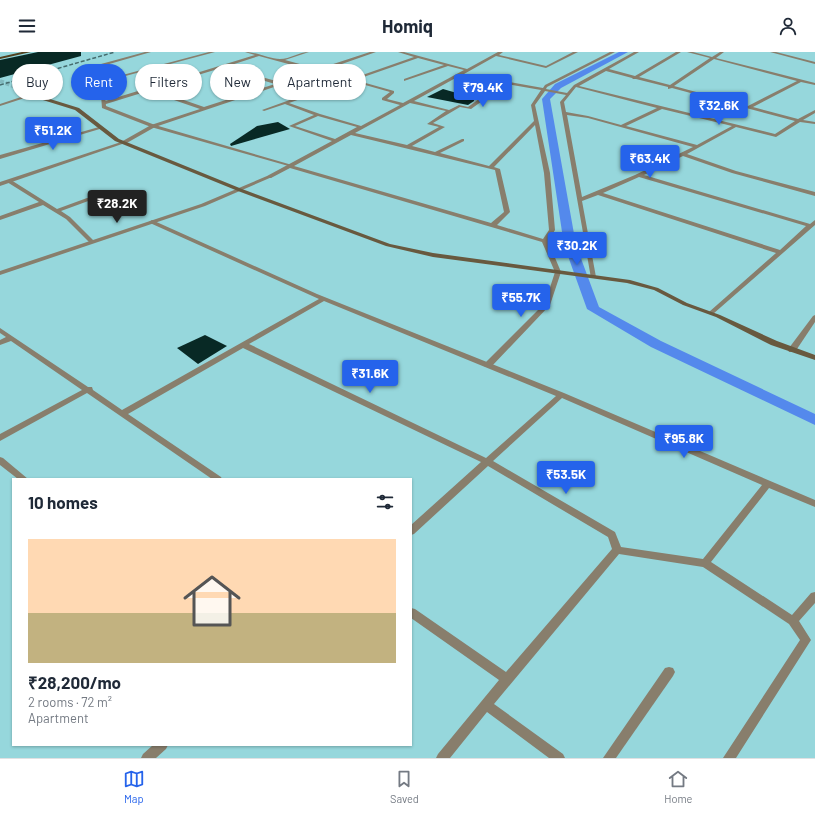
<!DOCTYPE html>
<meta charset="utf-8">
<style>
body{margin:0;font-family:Barlow,sans-serif;background:#f6f6f7;color:#1f2937;height:100vh;display:flex;flex-direction:column;font-size:15px;white-space:nowrap}
*{box-sizing:border-box;margin:0}
p{font-size:13px;color:#747a83}
.icon{flex:none;width:22px;height:22px;fill:none;stroke:currentColor;stroke-width:2;stroke-linecap:round;stroke-linejoin:round}
.map{position:relative;flex:1;overflow:hidden}
.sheet{position:absolute;left:12px;top:426px;width:400px;height:268px;display:flex;flex-direction:column;background:#fff;border-radius:0px;box-shadow:0 1px 3px #0004}
.sheet>*{flex:none}
.guide{position:absolute;left:12px;top:12px;width:400px;height:36px;display:flex;gap:8px}
.price{position:absolute;translate:-50% -34px;padding:0 9px;border-radius:4px;background:#2563eb;color:#fff;font-size:13px;line-height:26px;filter:drop-shadow(0 1px 2px #0008)}
.price::after{content:'';position:absolute;left:50%;top:24px;width:12px;height:9px;margin-left:-6px;background:inherit;clip-path:polygon(0 0,100% 0,50% 100%)}
.price.active{background:#222;color:#fff}
ul{padding:0;list-style:none}
li{display:grid;align-content:center;gap:8px;height:212px;padding:0 16px}
li+li{border-top:1px solid #e0e1e3}
li span{display:grid;place-items:center;height:124px;border-radius:0px;color:#555}
li>.icon{margin-inline-start:auto}
span .icon{width:72px;height:72px;fill:#fffc;stroke-width:1}
li b{font-size:17px}
h2{display:flex;justify-content:space-between;align-items:center;height:48px;padding:0 16px;font-size:17px}
.chip{padding:0 14px;border-radius:18px;background:#fff;box-shadow:0 1px 3px #0004;font-size:14px;line-height:36px}
.chip.active{background:#2563eb;color:#fff}
header{display:flex;justify-content:space-between;align-items:center;height:52px;padding:0 16px;background:#fff;font-size:18px;font-weight:700}
.tab-bar{display:flex;justify-content:space-around;align-items:center;height:56px;border-top:1px solid #e0e1e3;background:#fff;font-size:11px;color:#747a83}
.tab-bar a{display:grid;justify-items:center;gap:2px}
.tab-bar .active{color:#2563eb}
.map>svg:first-child{display:block}
</style>
<header><svg class="icon" aria-label="menu" viewBox="0 0 24 24"><path d="M4 6h16M4 12h16M4 18h16"/></svg>Homiq<svg class="icon" aria-label="person" viewBox="0 0 24 24"><circle cx="12" cy="8" r="4"/><path d="M4 21q1-7 8-7t8 7"/></svg></header>
<div class="map">
<svg width="815" height="706" viewBox="0 0 815 706">
<rect width="100%" height="100%" fill="#96d7dc"/>
<g fill="none" stroke-linecap="round" stroke-linejoin="round">
<path fill="#5489ec" fill-rule="evenodd" d="M619 0H628L561 36 550 47 576 193 599 255 661 289 815 362V373L651 295 587 257 564 193 542 47 555 32Z"/>
</g>
<g fill="#082925">
<path d="M38 0H81V4L0 26V8Z"/>
<path d="M443 37 474 46V49L468 53 427 45Z"/>
<path d="M278 70 290 77 231 94 230 92 257 74Z"/>
<path d="M205 283 227 294 198 312 177 296Z"/>
</g>
<g fill="none" stroke-linecap="round" stroke-linejoin="round">
<path stroke="#80b9be" stroke-width="4" stroke-dasharray="4 2" stroke-linecap="butt" d="M0 29 21 37"/>
<g fill="#887e6c" fill-rule="evenodd">
<path d="M209 0H215L103 30 100 29Z"/>
<path d="M245 0C257 0 269 7 280 7 290 7 299 0 309 0L285 8 318 17 370 0H376L322 19 351 27 414 5 398 0H404L467 17 498 0H503L499 3 546 14 573 0H578L546 16 496 4 464 22 543 36 545 33 610 0H615L547 35 546 37 567 41 574 33 634 0H639L609 17 635 24 676 0H681L639 25 670 33 710 6 687 0H693L712 5 720 0H724L716 6 815 31V33L801 30 753 55 798 67 815 58V61L803 68 815 70V72L800 70 776 85 736 75 687 102 736 119 815 140V144L732 121 683 104 644 123 810 172 815 168V173L713 262 711 263 708 261 709 260 776 201 598 143 582 149 596 225 595 226H591L560 50 566 43 545 39 535 53 550 121 555 178 548 189 561 220 558 222 555 220 542 190 290 116 271 126H267V124L332 89 289 74 314 63 285 52 264 59 262 58 309 41 280 33 155 75 125 92H121V90L151 73 200 57 148 39 106 52H102V50L255 3ZM259 4 314 19 280 30 225 15ZM418 6 444 13 404 27V29L448 14 464 18 403 51 387 47 394 41V39L355 28ZM714 7 797 29 748 54 674 34ZM221 16 275 32 204 55 152 37ZM606 19 632 26 633 27H636L668 35V37L672 36 795 69 775 82 579 34ZM318 20 347 28 313 40 284 32ZM461 23 501 31 468 55 459 53 449 58 414 49ZM351 29 390 40 382 46V48L400 53 361 74 320 62 289 51ZM506 32 541 38 531 53 534 69 489 114 440 101 464 89V87H462L435 100 412 94 445 75 433 71 460 55 471 57ZM576 35 657 56 621 73 588 64 566 60 564 50ZM410 51 446 59 427 72 439 75 407 93 355 81ZM662 57 732 74 697 93 626 74ZM567 63 588 66 693 95 635 123 582 145ZM318 64 357 75 335 87 295 74ZM535 73 544 121 549 178 543 187 497 173 510 160 500 117 494 115ZM351 83 495 118 504 160 491 171 294 114ZM639 125 806 174 780 198 603 141Z"/>
<path d="M770 0H776L815 10V12Z"/>
<path d="M99 75 103 76 0 107V103Z"/>
<path d="M7 128H11L57 157 87 146H91V148L61 159 70 165 94 189V191H90L66 167 43 153 0 168V164L39 150 7 130Z"/>
<path d="M152 168 317 242 564 341 815 448V455L769 436 711 510 792 563 811 541 815 540V551L799 569 811 588 736 706H723L800 588 789 572 703 515 619 502 494 652 563 702 565 706H549L487 660 450 706H436L438 702 499 628 411 566V556L415 557 506 620 612 497 608 485 488 414 414 482 411 483V473L481 410 243 296 128 362 221 425 222 427H212L87 341 0 389V382L82 338 11 289 0 293V288L6 285 0 281V276L88 335H92L93 338 122 358 319 247 150 171 149 170ZM324 249 556 344 486 406 249 292ZM562 346 762 433 703 507 621 495 615 480 493 409Z"/>
<path d="M815 263V270L795 300H789L788 298 789 296 813 264Z"/>
<path d="M0 405 3 406 28 427H18L0 413Z"/>
<path d="M669 615 673 616 675 620 673 624 616 706H603L665 616Z"/>
<path d="M153 693H168L166 697 156 706H141L143 702Z"/>
</g>
<g fill="#887e6c" fill-rule="evenodd">
<path d="M145 0H151L85 19 98 23 97 26 104 29 106 54 155 73 292 113V115L151 75 102 56 100 30 94 28 95 25 79 20V18Z"/>
<path d="M30 42 34 43 0 54V52Z"/>
<path d="M121 90 125 91 0 134V130Z"/>
<path d="M267 124 272 125 205 154 0 223V219L201 152Z"/>
<path d="M558 218 561 220 550 253 491 315H485L484 313 485 311 545 251 555 220Z"/>
</g>
<path fill="#68593f" fill-rule="evenodd" d="M21 36 34 42 79 56 119 87 242 137 390 192 433 201 630 228 658 236 687 251 720 263 777 289 815 303V308L771 293 716 265 683 253 654 238 627 231 433 205 386 194 238 139 115 89 75 58 30 44 20 38V36Z"/>
<path fill="#52401e" fill-rule="evenodd" d="M22 0H31L0 7V5Z"/>
<path stroke="#456b6d" stroke-width="1.5" stroke-dasharray="4 2" stroke-linecap="butt" d="M0 33 115 0"/>
</g>
</svg>
<b class="price" style="left:483px;top:56px">₹79.4K</b>
<b class="price" style="left:719px;top:74px">₹32.6K</b>
<b class="price" style="left:53px;top:99px">₹51.2K</b>
<b class="price" style="left:650px;top:127px">₹63.4K</b>
<b class="price active" style="left:117px;top:172px">₹28.2K</b>
<b class="price" style="left:577px;top:214px">₹30.2K</b>
<b class="price" style="left:521px;top:266px">₹55.7K</b>
<b class="price" style="left:370px;top:342px">₹31.6K</b>
<b class="price" style="left:684px;top:407px">₹95.8K</b>
<b class="price" style="left:566px;top:443px">₹53.5K</b>
<div class="guide">
<a class="chip">Buy</a>
<a class="chip active">Rent</a>
<a class="chip">Filters</a>
<a class="chip">New</a>
<a class="chip">Apartment</a>
</div>
<section class="sheet">
<h2>10 homes<svg class="icon" aria-label="filters" viewBox="0 0 24 24"><path d="M4 7h16M4 17h16"/><circle cx="9" cy="7" r="2"/><circle cx="15" cy="17" r="2"/></svg></h2>
<ul>
<li><span style="background:linear-gradient(#ffd9b3 60%,#c2b280 0)"><svg class="icon" aria-label="home" viewBox="0 0 24 24"><path d="M3 11l9-7 9 7M6 9v11h12V9"/></svg></span><div><b>₹28,200/mo</b><p>2 rooms · 72 m²</p><p>Apartment</p></div></li>
</ul>
</section>
</div>
<nav class="tab-bar">
<a class="active"><svg class="icon" aria-label="map" viewBox="0 0 24 24"><path d="M3 6l6-2 6 2 6-2v14l-6 2-6-2-6 2zM9 4v14M15 6v14"/></svg>Map</a>
<a><svg class="icon" aria-label="saved" viewBox="0 0 24 24"><path d="M7 4h10v16l-5-4-5 4z"/></svg>Saved</a>
<a><svg class="icon" aria-label="home" viewBox="0 0 24 24"><path d="M3 11l9-7 9 7M6 9v11h12V9"/></svg>Home</a>
</nav>
